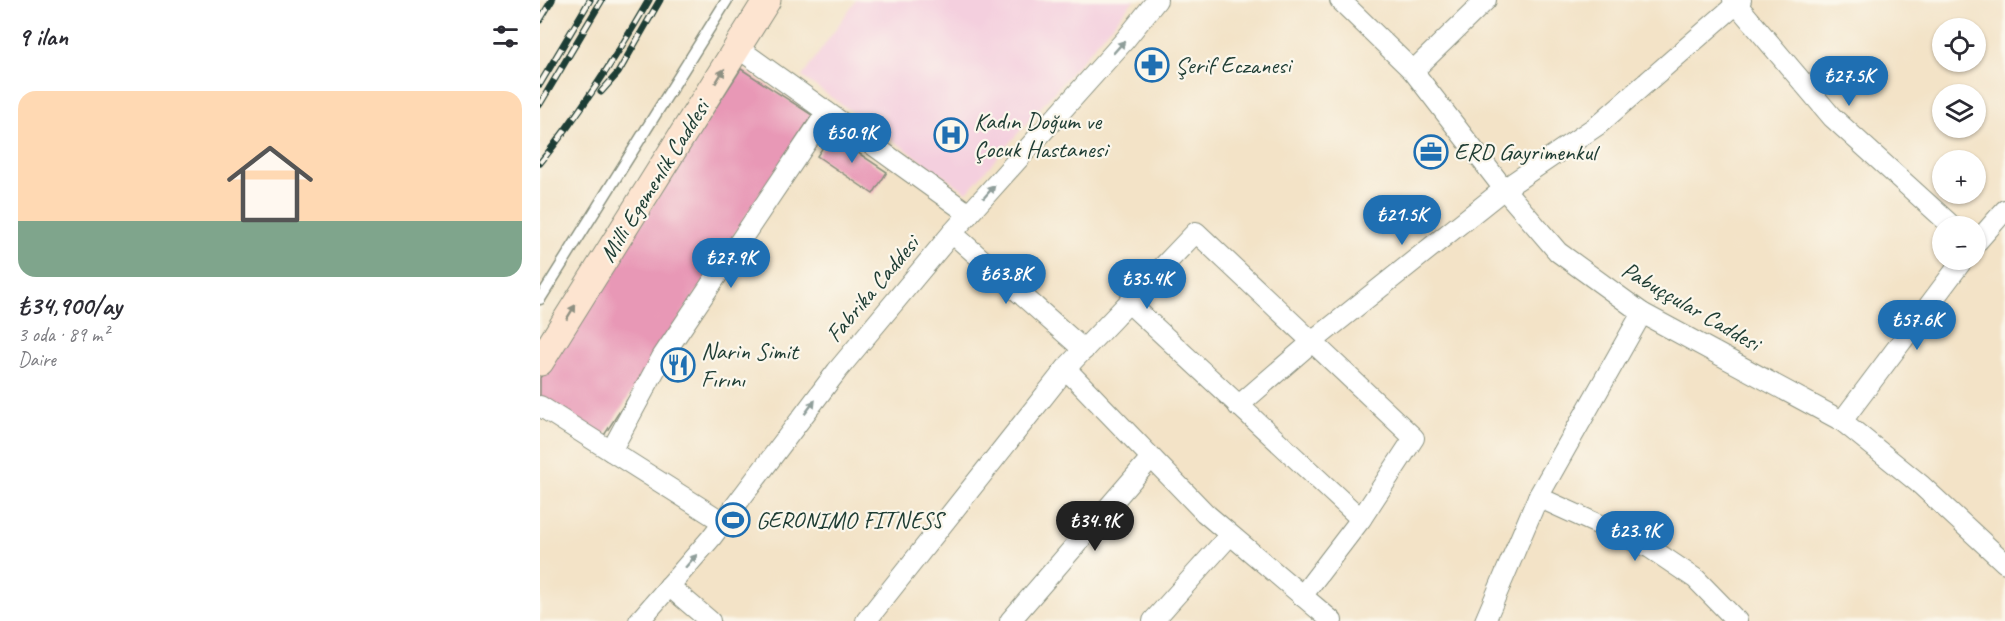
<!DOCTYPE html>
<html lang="tr">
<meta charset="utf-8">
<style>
body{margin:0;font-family:Caveat,sans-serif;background:#f2f2f3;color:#2b2b33;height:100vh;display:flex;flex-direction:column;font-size:22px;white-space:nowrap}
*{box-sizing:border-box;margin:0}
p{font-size:20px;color:#7c7c81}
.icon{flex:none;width:33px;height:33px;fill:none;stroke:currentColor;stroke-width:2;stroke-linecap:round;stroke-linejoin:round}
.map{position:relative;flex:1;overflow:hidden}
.panel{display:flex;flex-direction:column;background:#fff;width:540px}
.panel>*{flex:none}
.controls{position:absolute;left:1392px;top:18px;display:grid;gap:12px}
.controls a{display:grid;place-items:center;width:54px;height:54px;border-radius:50%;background:#fff;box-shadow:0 2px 4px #0004;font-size:30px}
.price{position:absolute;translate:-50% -51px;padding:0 14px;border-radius:21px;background:#1f6fb2;color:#fff;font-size:20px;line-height:39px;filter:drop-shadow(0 2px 3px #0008)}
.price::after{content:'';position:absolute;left:50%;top:36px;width:18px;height:14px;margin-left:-9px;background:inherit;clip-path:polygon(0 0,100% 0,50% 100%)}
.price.active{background:#222;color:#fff}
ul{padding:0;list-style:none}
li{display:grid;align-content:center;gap:12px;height:318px;padding:0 18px}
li+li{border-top:2px solid #e1e1e2}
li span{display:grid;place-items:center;height:186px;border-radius:18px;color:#555}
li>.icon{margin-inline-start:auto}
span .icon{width:108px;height:108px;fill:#fffc;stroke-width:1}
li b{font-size:26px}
h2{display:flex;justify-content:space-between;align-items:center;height:72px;padding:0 18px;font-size:26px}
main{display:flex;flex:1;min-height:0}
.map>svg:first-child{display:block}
</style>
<main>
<section class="panel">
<h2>9 ilan<svg class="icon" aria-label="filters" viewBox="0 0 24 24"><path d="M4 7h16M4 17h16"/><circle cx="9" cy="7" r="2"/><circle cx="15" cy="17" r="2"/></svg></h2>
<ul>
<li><span style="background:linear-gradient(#ffd9b3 70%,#7fa58c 0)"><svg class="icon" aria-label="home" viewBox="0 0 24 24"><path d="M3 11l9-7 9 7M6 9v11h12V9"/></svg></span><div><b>₺34,900/ay</b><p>3 oda · 89 m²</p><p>Daire</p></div></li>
</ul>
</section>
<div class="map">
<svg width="1465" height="621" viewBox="0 0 1465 621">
<rect width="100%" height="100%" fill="#fbf7ec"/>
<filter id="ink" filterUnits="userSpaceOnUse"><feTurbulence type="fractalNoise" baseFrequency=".0167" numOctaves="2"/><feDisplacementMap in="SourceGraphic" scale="12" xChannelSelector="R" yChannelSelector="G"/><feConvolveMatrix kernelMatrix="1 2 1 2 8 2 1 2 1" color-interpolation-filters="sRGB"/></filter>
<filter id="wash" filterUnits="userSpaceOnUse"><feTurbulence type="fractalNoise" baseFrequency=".008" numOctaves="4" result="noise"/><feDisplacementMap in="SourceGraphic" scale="24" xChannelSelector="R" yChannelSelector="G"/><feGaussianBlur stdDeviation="1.35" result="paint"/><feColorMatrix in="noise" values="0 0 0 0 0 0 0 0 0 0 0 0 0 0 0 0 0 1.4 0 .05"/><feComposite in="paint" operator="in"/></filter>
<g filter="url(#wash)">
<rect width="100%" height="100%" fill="#f3e3c7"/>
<path fill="#f4cfde" d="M316 0H594L427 192 262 77Z"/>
<g id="blocks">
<g fill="#e898b6">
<path d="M201 69 272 115 61 440 0 399V378Z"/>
<path d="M291 135 347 172 333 194 277 156Z"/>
</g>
</g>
</g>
<g filter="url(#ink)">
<use href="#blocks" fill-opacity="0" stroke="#89907e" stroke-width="1.5"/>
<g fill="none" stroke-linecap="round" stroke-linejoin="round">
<g stroke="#89907e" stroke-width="13">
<path id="service" d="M0 299 187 0"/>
</g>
<g stroke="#89907e" stroke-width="22">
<g id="minor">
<path d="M800 0 873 71 964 189 1018 252 1102 313 1302 421 1381 485 1465 563"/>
<path d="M1193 0 1292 117 1412 226"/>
<path d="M198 48 429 214"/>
<path d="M873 71 946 0"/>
<path d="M412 233 544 350"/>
<path d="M1436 243 1465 210"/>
<path d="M589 303 821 519"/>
<path d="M526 369 665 513 792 621"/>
<path d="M0 406 183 522"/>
<path d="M698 406 772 342 964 189 1058 125 1201 0"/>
<path d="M1302 421 1423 260"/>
<path d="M71 451 122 357 287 112"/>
<path d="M998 497 1110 548 1156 579 1197 621"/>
<path d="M129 586 170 621"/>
<path d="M99 621 171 538 297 371 412 233 585 40 617 0"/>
<path d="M326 621 528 366 656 232 874 438 821 519 762 596"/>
<path d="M470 621 611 458"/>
<path d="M613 621 690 535"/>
<path d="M945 621 998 497 1102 313"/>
</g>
</g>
<g stroke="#89907e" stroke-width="29">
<path id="secondary" d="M0 362 227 0"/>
</g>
<use href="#service" stroke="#fff" stroke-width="10"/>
<use href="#minor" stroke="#fff" stroke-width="20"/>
<use href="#secondary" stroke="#fde4d0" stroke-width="27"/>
<g stroke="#1f3d34" stroke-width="7">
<g id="rail">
<path d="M0 20 12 0"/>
<path d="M0 84 50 0"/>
<path d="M61 92 78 73 120 0"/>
<path d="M0 104 62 0"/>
<path d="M0 163C41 112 76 57 109 0"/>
</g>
</g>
<use href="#rail" stroke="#fbf7ec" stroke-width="4.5" stroke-dasharray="14" stroke-linecap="butt"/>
</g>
<defs><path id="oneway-solid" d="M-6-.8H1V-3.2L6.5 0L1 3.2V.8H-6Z" transform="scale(1.5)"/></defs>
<g fill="#8f9e9a">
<use href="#oneway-solid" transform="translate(579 47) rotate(-48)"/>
<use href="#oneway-solid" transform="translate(449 192) rotate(-48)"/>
<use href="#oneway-solid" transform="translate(270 407) rotate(-53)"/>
<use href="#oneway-solid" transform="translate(151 561) rotate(-49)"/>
</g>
<g fill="#8e9082">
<use href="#oneway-solid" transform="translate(180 76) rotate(-58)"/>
<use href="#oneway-solid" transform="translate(31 312) rotate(-58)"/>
</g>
</g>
<defs>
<g id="pharmacy-ring" transform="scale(1.725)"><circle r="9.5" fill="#fbf7ec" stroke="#1f6fb2" stroke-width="1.5"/><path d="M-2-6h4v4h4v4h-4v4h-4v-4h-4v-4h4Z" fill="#1f6fb2"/></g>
<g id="hospital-ring" transform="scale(1.725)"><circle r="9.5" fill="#fbf7ec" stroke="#1f6fb2" stroke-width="1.5"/><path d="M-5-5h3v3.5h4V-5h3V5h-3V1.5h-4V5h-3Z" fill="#1f6fb2"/></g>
<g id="office-ring" transform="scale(1.725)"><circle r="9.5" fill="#fbf7ec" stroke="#1f6fb2" stroke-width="1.5"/><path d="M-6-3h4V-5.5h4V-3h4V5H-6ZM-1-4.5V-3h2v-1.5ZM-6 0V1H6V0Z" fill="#1f6fb2"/></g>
<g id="restaurant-ring" transform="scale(1.725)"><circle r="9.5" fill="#fbf7ec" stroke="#1f6fb2" stroke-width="1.5"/><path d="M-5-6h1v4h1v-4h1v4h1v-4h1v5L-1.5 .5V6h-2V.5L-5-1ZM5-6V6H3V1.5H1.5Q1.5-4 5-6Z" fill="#1f6fb2"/></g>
<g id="stadium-ring" transform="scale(1.725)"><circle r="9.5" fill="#fbf7ec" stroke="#1f6fb2" stroke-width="1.5"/><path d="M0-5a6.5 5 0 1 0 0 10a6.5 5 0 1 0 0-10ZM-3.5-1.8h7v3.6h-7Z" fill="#1f6fb2"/></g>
</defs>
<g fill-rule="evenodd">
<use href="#pharmacy-ring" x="612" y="65"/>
<use href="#hospital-ring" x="411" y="135"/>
<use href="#office-ring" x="891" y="152"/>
<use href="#restaurant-ring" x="138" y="365"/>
<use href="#stadium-ring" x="193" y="520"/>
</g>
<g text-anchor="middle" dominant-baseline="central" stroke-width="4.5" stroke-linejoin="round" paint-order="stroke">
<g font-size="24" fill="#1f3d34" stroke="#fbf7ec" text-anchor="start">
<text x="635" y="65">Şerif Eczanesi</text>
<text x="434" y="121">Kadın Doğum ve<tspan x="434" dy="28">Çocuk Hastanesi</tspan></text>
<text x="914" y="152">ERD Gayrimenkul</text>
<text x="161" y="351">Narin Simit<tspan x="161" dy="28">Fırını</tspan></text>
<text x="216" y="520">GERONIMO FITNESS</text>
</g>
<g font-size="24" fill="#1f3d34" stroke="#fbf7ec">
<text transform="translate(114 181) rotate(-58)">Milli Egemenlik Caddesi</text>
<text transform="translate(332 289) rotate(-50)">Fabrika Caddesi</text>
<text transform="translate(1151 306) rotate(30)">Pabuççular Caddesi</text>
</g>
</g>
</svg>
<div class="controls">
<a><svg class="icon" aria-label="locate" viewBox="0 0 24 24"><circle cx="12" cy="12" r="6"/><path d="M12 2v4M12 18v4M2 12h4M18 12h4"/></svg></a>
<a><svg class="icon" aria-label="layers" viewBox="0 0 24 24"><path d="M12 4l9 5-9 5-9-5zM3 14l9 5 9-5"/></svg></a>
<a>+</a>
<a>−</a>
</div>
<b class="price" style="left:1309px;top:107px">₺27.5K</b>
<b class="price" style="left:312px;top:164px">₺50.9K</b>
<b class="price" style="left:862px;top:246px">₺21.5K</b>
<b class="price" style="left:191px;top:289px">₺27.9K</b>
<b class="price" style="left:466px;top:305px">₺63.8K</b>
<b class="price" style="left:607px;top:310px">₺35.4K</b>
<b class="price" style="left:1377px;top:351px">₺57.6K</b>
<b class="price active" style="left:555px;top:552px">₺34.9K</b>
<b class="price" style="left:1095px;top:562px">₺23.9K</b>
</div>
</main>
